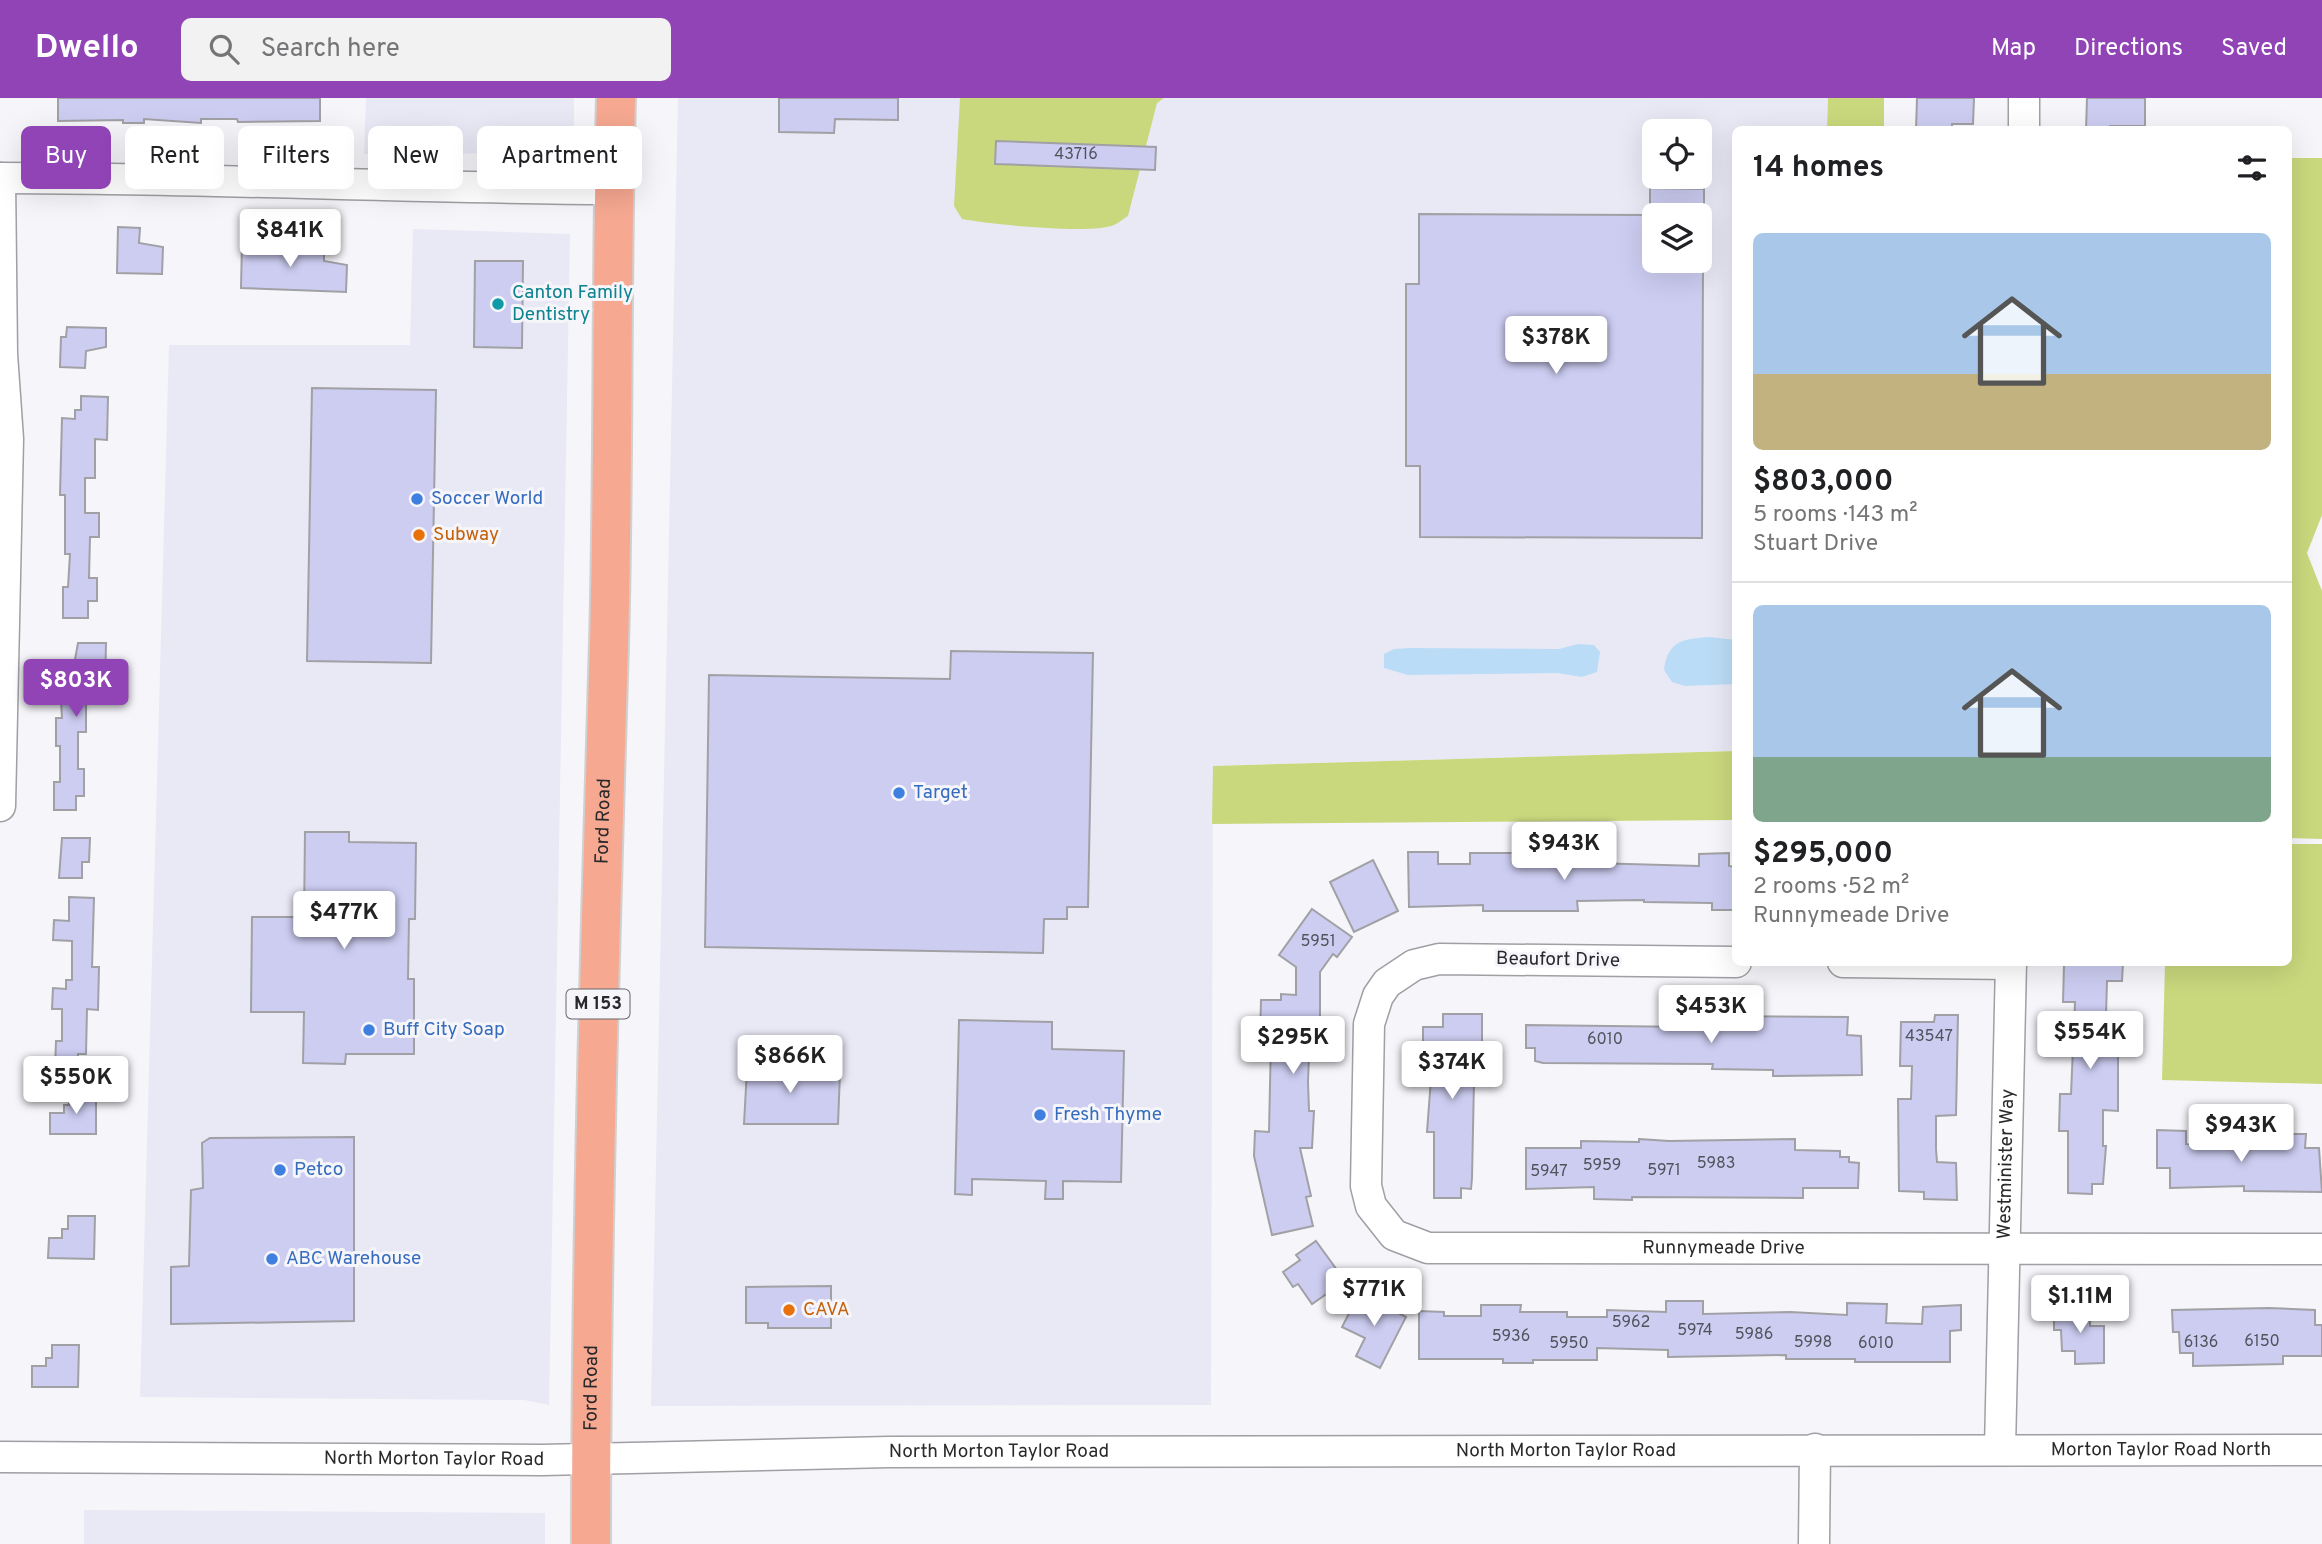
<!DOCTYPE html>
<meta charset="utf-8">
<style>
body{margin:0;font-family:Overpass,sans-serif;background:#f2f2f2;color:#202124;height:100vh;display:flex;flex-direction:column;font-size:26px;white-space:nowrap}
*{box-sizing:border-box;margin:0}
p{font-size:23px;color:#757577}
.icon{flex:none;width:38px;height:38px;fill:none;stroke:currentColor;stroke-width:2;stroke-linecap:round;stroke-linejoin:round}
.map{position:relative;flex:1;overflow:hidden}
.side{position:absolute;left:1732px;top:28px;width:560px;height:840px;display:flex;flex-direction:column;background:#fff;border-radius:10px;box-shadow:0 7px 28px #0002}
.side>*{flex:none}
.hud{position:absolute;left:21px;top:28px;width:665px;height:63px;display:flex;gap:14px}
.buttons{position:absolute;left:1642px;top:21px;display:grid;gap:14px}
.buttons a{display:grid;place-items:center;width:70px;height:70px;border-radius:10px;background:#fff;box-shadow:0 7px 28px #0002;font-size:35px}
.price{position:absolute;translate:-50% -60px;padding:0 16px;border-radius:7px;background:#fff;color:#222;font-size:23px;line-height:46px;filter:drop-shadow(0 2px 4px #0008)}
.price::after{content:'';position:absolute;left:50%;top:42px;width:21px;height:16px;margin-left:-10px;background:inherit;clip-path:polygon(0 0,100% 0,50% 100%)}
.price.on{background:#9044b6;color:#fff}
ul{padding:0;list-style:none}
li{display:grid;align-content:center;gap:14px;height:371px;padding:0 21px}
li+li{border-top:2px solid #e0e0e0}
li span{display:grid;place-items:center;height:217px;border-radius:10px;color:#555}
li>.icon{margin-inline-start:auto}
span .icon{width:126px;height:126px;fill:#fffc;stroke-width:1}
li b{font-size:30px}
h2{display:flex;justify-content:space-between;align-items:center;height:84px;padding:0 21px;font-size:30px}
.tag{padding:0 24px;border-radius:10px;background:#fff;box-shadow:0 7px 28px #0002;font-size:24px;line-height:63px}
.tag.on{background:#9044b6;color:#fff}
header{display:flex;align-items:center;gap:42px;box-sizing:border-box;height:98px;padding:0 35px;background:#9044b6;color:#fff}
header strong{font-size:33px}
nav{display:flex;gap:38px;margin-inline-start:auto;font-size:24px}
.search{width:490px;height:63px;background:#f2f2f2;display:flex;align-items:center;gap:18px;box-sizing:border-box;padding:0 24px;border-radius:10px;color:#757577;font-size:26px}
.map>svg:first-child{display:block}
</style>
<header>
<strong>Dwello</strong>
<div class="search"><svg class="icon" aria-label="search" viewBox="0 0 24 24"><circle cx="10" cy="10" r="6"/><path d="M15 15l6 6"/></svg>Search here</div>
<nav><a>Map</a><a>Directions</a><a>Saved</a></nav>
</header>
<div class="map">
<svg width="2322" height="1446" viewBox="0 0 2322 1446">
<rect width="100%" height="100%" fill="#f5f5fa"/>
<g fill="#e9e9f6" fill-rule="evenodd">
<path d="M366 0H574V55L364 56Z"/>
<path d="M678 0H1828L1827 31 1736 32V653L1213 668 1211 1307 651 1308ZM1654 33H1699V79H1654ZM1654 117H1699V163H1654Z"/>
<path d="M413 131 570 136 549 1307 524 1302 140 1299 169 247H410Z"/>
<path d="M84 1412 545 1415V1446H84Z"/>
</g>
<g fill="#cad87d">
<path d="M960 0H1164L1157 5 1128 118C1124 120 1119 125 1114 127 1092 137 988 126 962 121L954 108Z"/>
<path d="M1828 0H1884V31H1827Z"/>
<path d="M2289 60H2322V417L2307 455 2322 493V741L2289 740Z"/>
<path d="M1736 653V722L1212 726 1213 668Z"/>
<path d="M2289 746H2322V986L2162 982 2165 865 2289 864Z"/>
</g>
<g fill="#bbdcf7">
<path d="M1710 539 1736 542V586L1685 588 1672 584 1664 572C1668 542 1683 541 1710 539Z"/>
<path d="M1578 546 1594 547 1600 554 1597 574 1582 579 1557 575 1408 577 1384 570V556L1394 551 1410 550 1559 551Z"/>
</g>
<g fill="#cdcdf2" stroke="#a0a0a5" stroke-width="2">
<path d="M58 0H320V23L238 24 237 21H201V25L144 21V25H123V22L58 23Z"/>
<path d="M779 0H898V22L835 21 834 35 779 34Z"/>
<path d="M1917 0H1974L1973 26H1952V32H1916Z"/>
<path d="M2087 0H2145V28H2110V32H2086Z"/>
<path d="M996 43 1156 49 1155 72 995 66Z"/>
<path d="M1650 90 1704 91V117H1654V163H1703L1702 440 1420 439V368H1406V186H1419V116L1650 117Z"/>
<path d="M118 129 140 130 139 145 163 149 162 176 117 175Z"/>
<path d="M242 145 324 148V163L347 167 346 194 241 190Z"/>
<path d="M475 163H523L522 250 474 249Z"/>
<path d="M67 229 106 230V249L86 253 85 270 60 269 61 239H66Z"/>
<path d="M312 290 436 292 431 565 307 563Z"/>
<path d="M81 298 108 299 107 342 95 341V380H85V415H99V439H90L89 480H97V503H88V520H63V489H68L70 456H65V397H60L62 320 75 321V312H81Z"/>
<path d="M78 545H106L105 588H86V634H78V671H84V698H76V712H54V684H60V648H56V620H62L59 567H74Z"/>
<path d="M951 553 1093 555 1088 809H1067V821H1044L1043 855 705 849 709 577 950 581Z"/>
<path d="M305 734H349V744L416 745 415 821H409L408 881H414V956H346L345 966 303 965 304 914H251L252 819H304Z"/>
<path d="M62 740H90L89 764H82V780H59Z"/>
<path d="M1408 754H1438V766H1470V755H1557V764L1699 768V756L1729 755V768L1736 769V812H1712V805L1644 804V802L1577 803 1578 813H1483V807L1409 809Z"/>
<path d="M1373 762 1398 813 1354 834 1330 784Z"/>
<path d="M69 799 94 800 92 869H99L98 912 87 911 86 956H78V971H55L56 943H62V911H52L53 890 66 891V882H72V843L53 842 54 822 69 823Z"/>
<path d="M1312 811 1352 839 1337 859 1333 856 1320 874V929H1310L1308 984 1309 1013H1314L1312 1050H1300L1311 1098 1306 1099 1313 1128 1272 1137 1254 1058 1255 1033 1269 1034 1271 941H1260L1261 902H1281V896L1296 897V869L1279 857Z"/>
<path d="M2083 864H2123L2122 883H2107L2106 918H2118V1013L2103 1012V1048H2106L2103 1086H2092V1096L2068 1095V1033H2059L2060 996H2071L2075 904H2063L2064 867Z"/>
<path d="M1443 916H1482V946H1468V982H1474L1472 1080 1471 1091 1461 1090V1100H1434V1034H1427L1432 967H1423V929H1443Z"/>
<path d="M1935 917H1958L1956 1017 1936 1018V1051L1937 1064 1956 1065 1957 1102 1924 1101V1094L1899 1093 1898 1001H1911L1912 968H1900L1901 924H1934Z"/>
<path d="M1694 918 1848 919 1847 937 1861 938 1862 977 1773 978V972L1712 971 1713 966 1543 965 1535 963V950H1526V927L1693 929Z"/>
<path d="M959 922 1052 924V951L1124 953 1121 1084 1063 1083V1101H1045L1046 1083 972 1081V1097L955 1096Z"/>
<path d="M755 960 793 961 792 973 840 975 838 1026H744L747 971 755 972Z"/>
<path d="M70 994H96V1036H50V1015H64V1007H69Z"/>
<path d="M2157 1032 2186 1033V1046L2276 1047 2277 1036H2306L2305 1050H2319L2322 1094 2244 1093V1088L2170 1090V1070H2157Z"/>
<path d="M354 1039V1223L171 1226V1169L189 1168 191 1092 203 1090 202 1045 210 1040Z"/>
<path d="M1639 1041 1669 1043 1795 1041V1052L1840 1053V1059H1849V1064L1859 1065 1858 1090H1803V1100L1632 1099V1102L1594 1101V1089L1526 1091V1050H1581V1043L1639 1044Z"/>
<path d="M68 1118H95L94 1161 48 1160 49 1140H62V1131H68Z"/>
<path d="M1316 1143 1345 1183 1312 1206 1298 1186 1293 1189 1283 1174 1300 1162 1296 1157Z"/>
<path d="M831 1188V1230H768V1225H746V1189Z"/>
<path d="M1360 1194 1406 1219 1380 1270 1356 1258 1365 1240 1342 1229Z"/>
<path d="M1666 1203H1703V1216L1790 1214 1847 1217V1205L1887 1206 1886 1225 1922 1226 1923 1209 1961 1207V1232L1950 1233V1264H1855V1261H1786V1257L1668 1259V1252L1597 1250V1262H1533V1265H1503V1261H1419V1213L1444 1214V1218H1481V1207H1521L1520 1214H1567V1219H1607V1212L1666 1214Z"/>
<path d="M2090 1209V1228H2104V1265L2075 1266V1253H2062L2061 1232H2054V1210Z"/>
<path d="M2269 1210 2315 1212V1227H2322V1258H2283V1266L2193 1268V1255H2180L2179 1234H2173L2172 1212Z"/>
<path d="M52 1247H79L78 1289H32V1268H46V1260H52Z"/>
</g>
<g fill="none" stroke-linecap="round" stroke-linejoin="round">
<g stroke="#9f9fa4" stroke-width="33">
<g id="minor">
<path d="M2024 32V0"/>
<path d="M0 80C205 80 409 90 613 91"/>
<path d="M0 708 8 341 2 256 0 80"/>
<path id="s1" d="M1736 864 1439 861 1414 867 1387 885 1378 898 1369 926 1366 1088 1371 1108 1394 1137 1428 1150 2322 1151"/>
<path d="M1843 864 2011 866"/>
<path id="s2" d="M2000 1351 2011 864"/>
<path id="s3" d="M0 1359 542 1362 889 1354 2322 1352"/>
<path d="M1814 1446 1815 1351"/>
</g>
</g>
<g stroke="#d0d0d0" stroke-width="42">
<g id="major">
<path id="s4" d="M591 1446C591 1146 600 845 609 545 614 363 611 182 616 0"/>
</g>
</g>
<use href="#minor" stroke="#fff" stroke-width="30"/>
<use href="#major" stroke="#f6a891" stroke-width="38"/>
</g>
<circle fill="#0f9aa8" stroke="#f5f5fa" stroke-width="2.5" cx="498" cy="206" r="7"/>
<g fill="#3f7fe0" stroke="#f5f5fa" stroke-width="2.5">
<circle cx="417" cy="401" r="7"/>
<circle cx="899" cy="695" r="7"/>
<circle cx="369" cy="932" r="7"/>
<circle cx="1040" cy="1017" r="7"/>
<circle cx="280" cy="1072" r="7"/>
<circle cx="272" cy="1161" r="7"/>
</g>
<g fill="#e8710a" stroke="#f5f5fa" stroke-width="2.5">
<circle cx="419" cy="437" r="7"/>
<circle cx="789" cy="1212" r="7"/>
</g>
<g text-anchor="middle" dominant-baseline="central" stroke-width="6" stroke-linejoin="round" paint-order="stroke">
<g font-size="16" fill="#52525d">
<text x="1076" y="57">43716</text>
<text x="1318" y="844">5951</text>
<text x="1929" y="939">43547</text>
<text x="1605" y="942">6010</text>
<text x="1716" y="1066">5983</text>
<text x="1602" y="1068">5959</text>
<text x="1664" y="1073">5971</text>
<text x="1549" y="1074">5947</text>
<text x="1631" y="1225">5962</text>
<text x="1695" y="1233">5974</text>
<text x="1754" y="1237">5986</text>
<text x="1511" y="1239">5936</text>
<text x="2262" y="1244">6150</text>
<text x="1813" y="1245">5998</text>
<text x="2201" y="1245">6136</text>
<text x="1569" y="1246">5950</text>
<text x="1876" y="1246">6010</text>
</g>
<rect fill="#f5f5fa" stroke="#666669" stroke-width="2" x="566.5" y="891.5" width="63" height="29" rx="5"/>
<g font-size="18" font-weight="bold" fill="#29292b">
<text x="598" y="906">M 153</text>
</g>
<g font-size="19" fill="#0d838f" stroke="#f5f5fa" text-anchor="start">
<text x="512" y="195">Canton Family<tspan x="512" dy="22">Dentistry</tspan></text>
</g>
<g font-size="19" fill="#366cbe" stroke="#f5f5fa" text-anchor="start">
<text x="431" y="401">Soccer World</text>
<text x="913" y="695">Target</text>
<text x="383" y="932">Buff City Soap</text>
<text x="1054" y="1017">Fresh Thyme</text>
<text x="294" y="1072">Petco</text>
<text x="286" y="1161">ABC Warehouse</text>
</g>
<g font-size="19" fill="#c56008" stroke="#f5f5fa" text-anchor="start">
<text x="433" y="437">Subway</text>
<text x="803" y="1212">CAVA</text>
</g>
<g font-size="19" fill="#29292b" stroke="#f5f5fa">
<text stroke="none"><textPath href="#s4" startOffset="723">Ford Road</textPath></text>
<text transform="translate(1558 862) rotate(1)">Beaufort Drive</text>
<text stroke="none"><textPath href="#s2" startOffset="285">Westminister Way</textPath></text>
<text stroke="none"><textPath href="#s1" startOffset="952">Runnymeade Drive</textPath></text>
<text stroke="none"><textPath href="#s4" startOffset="156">Ford Road</textPath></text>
<text stroke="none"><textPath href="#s3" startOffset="1566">North Morton Taylor Road</textPath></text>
<text stroke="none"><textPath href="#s3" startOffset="2161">Morton Taylor Road North</textPath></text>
<text stroke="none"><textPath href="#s3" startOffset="999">North Morton Taylor Road</textPath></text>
<text stroke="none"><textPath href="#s3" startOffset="434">North Morton Taylor Road</textPath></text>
</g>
</g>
</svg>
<div class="buttons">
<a><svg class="icon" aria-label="locate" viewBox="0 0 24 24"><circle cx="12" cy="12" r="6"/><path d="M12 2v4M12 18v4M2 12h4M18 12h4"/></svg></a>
<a><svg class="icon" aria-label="layers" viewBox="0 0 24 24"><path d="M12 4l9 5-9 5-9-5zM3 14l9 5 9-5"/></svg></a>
</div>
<b class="price" style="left:290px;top:171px">$841K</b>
<b class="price" style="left:1556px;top:278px">$378K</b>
<b class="price on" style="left:76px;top:621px">$803K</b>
<b class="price" style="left:1564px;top:784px">$943K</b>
<b class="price" style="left:344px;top:853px">$477K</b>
<b class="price" style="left:1711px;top:947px">$453K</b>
<b class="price" style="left:2090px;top:973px">$554K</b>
<b class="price" style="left:1293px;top:978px">$295K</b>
<b class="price" style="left:790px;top:997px">$866K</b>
<b class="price" style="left:1452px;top:1003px">$374K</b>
<b class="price" style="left:76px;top:1018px">$550K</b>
<b class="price" style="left:2241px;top:1066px">$943K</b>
<b class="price" style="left:1374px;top:1230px">$771K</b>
<b class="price" style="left:2080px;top:1237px">$1.11M</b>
<div class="hud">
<a class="tag on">Buy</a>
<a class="tag">Rent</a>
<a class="tag">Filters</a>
<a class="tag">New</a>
<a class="tag">Apartment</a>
</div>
<section class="side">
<h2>14 homes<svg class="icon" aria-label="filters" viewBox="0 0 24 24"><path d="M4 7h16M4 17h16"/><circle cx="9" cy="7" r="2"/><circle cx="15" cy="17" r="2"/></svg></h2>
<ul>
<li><span style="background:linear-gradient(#a9c7e8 65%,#c2b280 0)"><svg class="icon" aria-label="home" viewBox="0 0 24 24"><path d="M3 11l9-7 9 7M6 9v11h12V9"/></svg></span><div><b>$803,000</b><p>5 rooms · 143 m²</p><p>Stuart Drive</p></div></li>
<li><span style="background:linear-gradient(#a9c7e8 70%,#7fa58c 0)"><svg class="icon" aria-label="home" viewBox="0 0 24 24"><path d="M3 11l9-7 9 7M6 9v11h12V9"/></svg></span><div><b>$295,000</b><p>2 rooms · 52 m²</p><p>Runnymeade Drive</p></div></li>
</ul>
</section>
</div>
